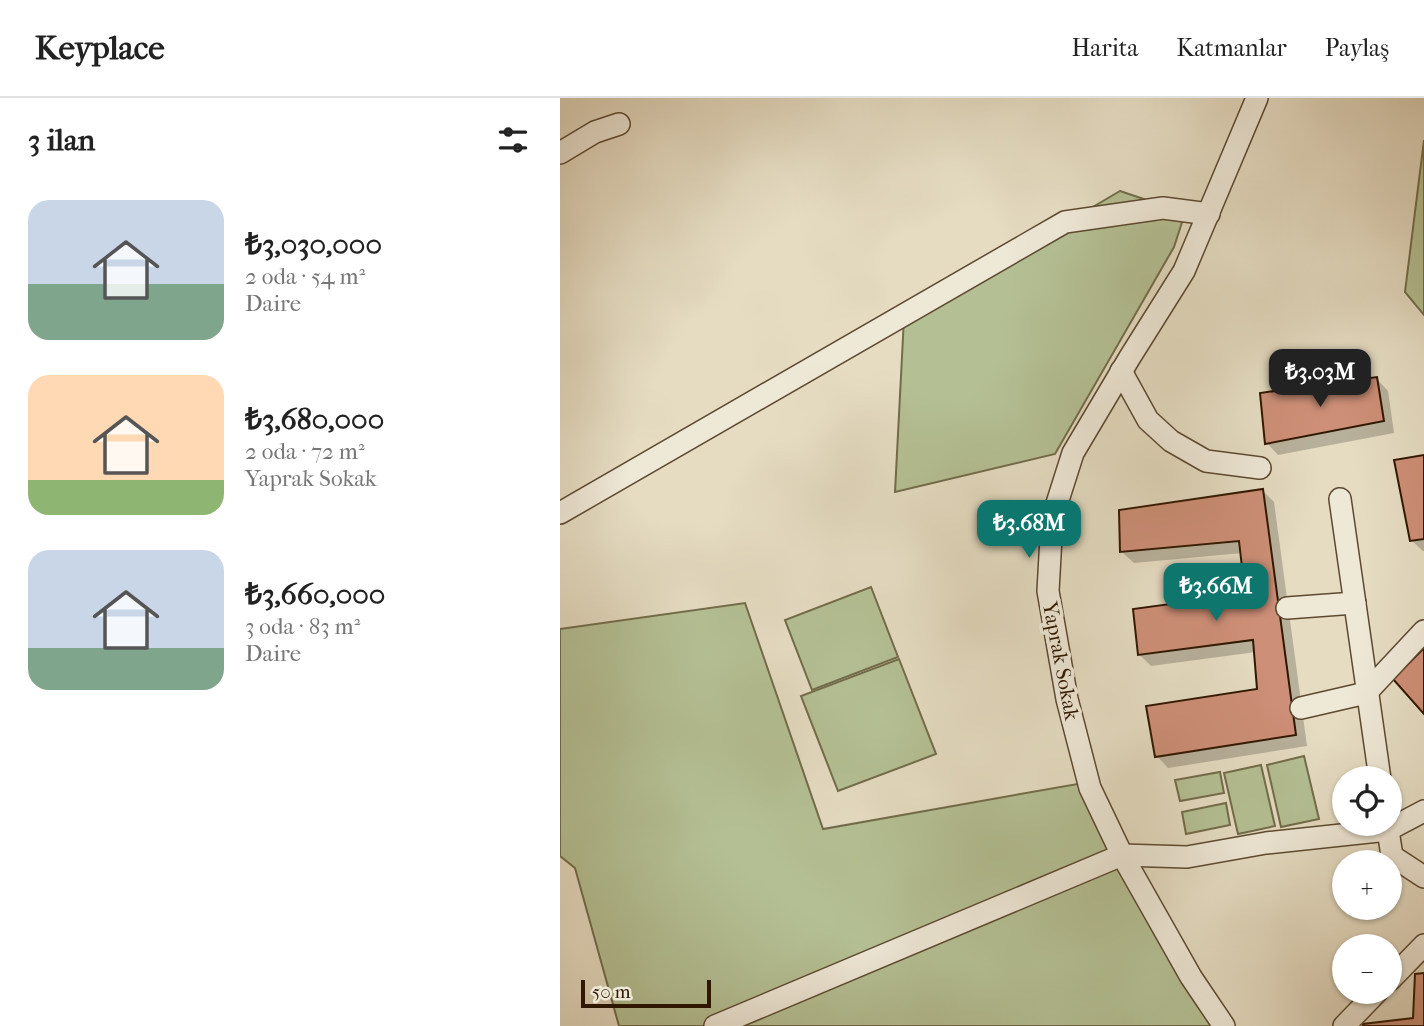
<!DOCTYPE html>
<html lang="tr">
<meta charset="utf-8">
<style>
body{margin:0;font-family:"IM FELL French Canon",serif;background:#f6f6f6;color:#222;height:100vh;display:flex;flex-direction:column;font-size:26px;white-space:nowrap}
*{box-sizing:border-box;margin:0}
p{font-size:23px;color:#767676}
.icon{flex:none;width:38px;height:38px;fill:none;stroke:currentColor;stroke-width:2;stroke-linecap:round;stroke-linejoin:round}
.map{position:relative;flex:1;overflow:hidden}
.details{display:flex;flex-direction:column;background:#fff;width:560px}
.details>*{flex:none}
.tools{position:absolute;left:772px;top:668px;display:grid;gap:14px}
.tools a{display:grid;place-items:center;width:70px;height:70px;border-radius:50%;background:#fff;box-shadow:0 2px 5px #0004;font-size:35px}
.scale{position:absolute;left:21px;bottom:18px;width:130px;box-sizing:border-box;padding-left:7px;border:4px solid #301800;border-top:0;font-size:19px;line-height:24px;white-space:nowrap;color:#301800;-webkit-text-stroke:5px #eee8d7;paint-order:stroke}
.price{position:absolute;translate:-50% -60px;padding:0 16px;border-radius:14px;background:#0f766e;color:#fff;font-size:23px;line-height:46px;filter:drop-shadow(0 2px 4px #0008)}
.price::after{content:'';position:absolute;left:50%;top:42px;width:21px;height:16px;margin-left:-10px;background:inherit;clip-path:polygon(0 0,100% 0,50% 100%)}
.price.selected{background:#222;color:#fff}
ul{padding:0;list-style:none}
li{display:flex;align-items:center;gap:21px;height:175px;padding:0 28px}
li span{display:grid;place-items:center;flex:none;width:196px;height:140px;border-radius:21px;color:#555}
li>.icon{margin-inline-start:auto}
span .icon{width:84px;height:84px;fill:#fffc;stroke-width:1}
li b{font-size:30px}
h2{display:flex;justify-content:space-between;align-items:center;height:84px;padding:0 28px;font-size:30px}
header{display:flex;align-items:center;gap:42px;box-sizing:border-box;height:98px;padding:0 35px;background:#fff;border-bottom:2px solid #e0e0e0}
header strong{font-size:33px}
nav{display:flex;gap:38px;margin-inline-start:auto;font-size:24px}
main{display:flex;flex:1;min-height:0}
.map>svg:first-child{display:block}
</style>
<header>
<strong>Keyplace</strong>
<nav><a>Harita</a><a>Katmanlar</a><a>Paylaş</a></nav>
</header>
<main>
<section class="details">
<h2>3 ilan<svg class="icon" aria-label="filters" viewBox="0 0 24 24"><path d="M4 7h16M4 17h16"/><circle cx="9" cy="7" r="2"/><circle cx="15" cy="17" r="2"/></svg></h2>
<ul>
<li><span style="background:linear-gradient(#c9d6e8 60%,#7fa58c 0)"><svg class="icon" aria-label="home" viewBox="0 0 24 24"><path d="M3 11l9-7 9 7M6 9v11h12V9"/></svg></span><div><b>₺3,030,000</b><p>2 oda · 54 m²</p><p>Daire</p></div></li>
<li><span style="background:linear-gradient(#ffd9b3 75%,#8fb573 0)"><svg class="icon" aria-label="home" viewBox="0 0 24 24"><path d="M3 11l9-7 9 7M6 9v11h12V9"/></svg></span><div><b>₺3,680,000</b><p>2 oda · 72 m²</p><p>Yaprak Sokak</p></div></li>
<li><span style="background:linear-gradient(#c9d6e8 70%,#7fa58c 0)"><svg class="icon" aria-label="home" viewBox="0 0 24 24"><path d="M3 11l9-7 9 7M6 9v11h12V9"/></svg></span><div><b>₺3,660,000</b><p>3 oda · 83 m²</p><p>Daire</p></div></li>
</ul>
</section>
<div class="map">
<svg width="864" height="928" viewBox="0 0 864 928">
<rect width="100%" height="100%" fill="#e5dcc2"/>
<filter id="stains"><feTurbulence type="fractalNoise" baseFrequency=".00286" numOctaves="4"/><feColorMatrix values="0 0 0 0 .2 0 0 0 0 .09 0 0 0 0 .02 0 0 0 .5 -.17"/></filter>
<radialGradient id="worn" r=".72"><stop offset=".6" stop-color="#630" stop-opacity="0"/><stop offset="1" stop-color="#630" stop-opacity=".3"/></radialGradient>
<g fill="#b4c094" stroke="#726c4a" stroke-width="2">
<path d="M864 42V217L845 194Z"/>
<path d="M560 93 625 115 614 149 495 356 335 394 344 220Z"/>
<path d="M311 489 338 559 252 592 225 522Z"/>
<path d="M185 505 263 731 523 685 663 928H59L15 770 0 758V531Z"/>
<path d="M339 561 376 656 278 693 241 598Z"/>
<path d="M744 658 759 721 721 729 707 667Z"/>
<path d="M701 667 715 728 678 736 664 675Z"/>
<path d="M660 674 664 695 620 703 615 682Z"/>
<path d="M666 705 670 727 626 736 622 714Z"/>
</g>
<g fill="#0003">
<path d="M817 281 828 293 834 335 718 357 707 345Z"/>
<path d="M864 359V453H863L851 442Z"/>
<path d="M703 393 714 404 747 648 608 670 597 658 699 593 696 554 591 568 579 556 687 497 682 455 574 465 562 454Z"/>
</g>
<g fill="#cd8f77" stroke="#301800" stroke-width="2">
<path d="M817 279 824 323 705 346 700 295Z"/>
<path d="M864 357V441L850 443 834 362Z"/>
<path d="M703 391 736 637 595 659 586 608 697 591 693 542 578 557 573 511 685 496 679 443 560 454 559 412Z"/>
<path d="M864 550V616L833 581Z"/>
<path d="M864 875V928H803V926L853 920 855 876Z"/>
</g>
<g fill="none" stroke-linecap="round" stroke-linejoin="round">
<g stroke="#5d4930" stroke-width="24">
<g id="minor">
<path d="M0 55 35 34 59 26"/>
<path d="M561 273 588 322 611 343 646 363 700 370"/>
<path d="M780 401 820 681"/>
<path d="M0 415 505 124 603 110 649 116"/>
<path d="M727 510 795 505"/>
<path d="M741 610 806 595 864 533"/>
<path d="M827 726 832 758 864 779"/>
<path d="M830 882 864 847"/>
<path d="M155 928 562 757 627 759 706 745 828 732 864 713"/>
<path d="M664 928 631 879 562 757 530 690 507 601 488 493 492 421 513 355 570 259 624 173 697 0"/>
<path d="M784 928 817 894"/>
</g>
</g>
<use href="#minor" stroke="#eee8d7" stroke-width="21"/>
</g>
<g text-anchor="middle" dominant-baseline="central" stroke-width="7" stroke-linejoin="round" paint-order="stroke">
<g font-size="21" fill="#301800" stroke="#eee8d7">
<text transform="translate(501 563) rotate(79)">Yaprak Sokak</text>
</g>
</g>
<rect width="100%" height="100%" filter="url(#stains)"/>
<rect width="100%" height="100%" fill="url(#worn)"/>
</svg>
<div class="tools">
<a><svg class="icon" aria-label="locate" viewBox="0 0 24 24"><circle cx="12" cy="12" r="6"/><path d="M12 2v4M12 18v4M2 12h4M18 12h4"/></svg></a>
<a>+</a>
<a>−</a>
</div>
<div class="scale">50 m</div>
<b class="price selected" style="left:760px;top:311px">₺3.03M</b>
<b class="price" style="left:469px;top:462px">₺3.68M</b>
<b class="price" style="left:656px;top:525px">₺3.66M</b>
</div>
</main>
